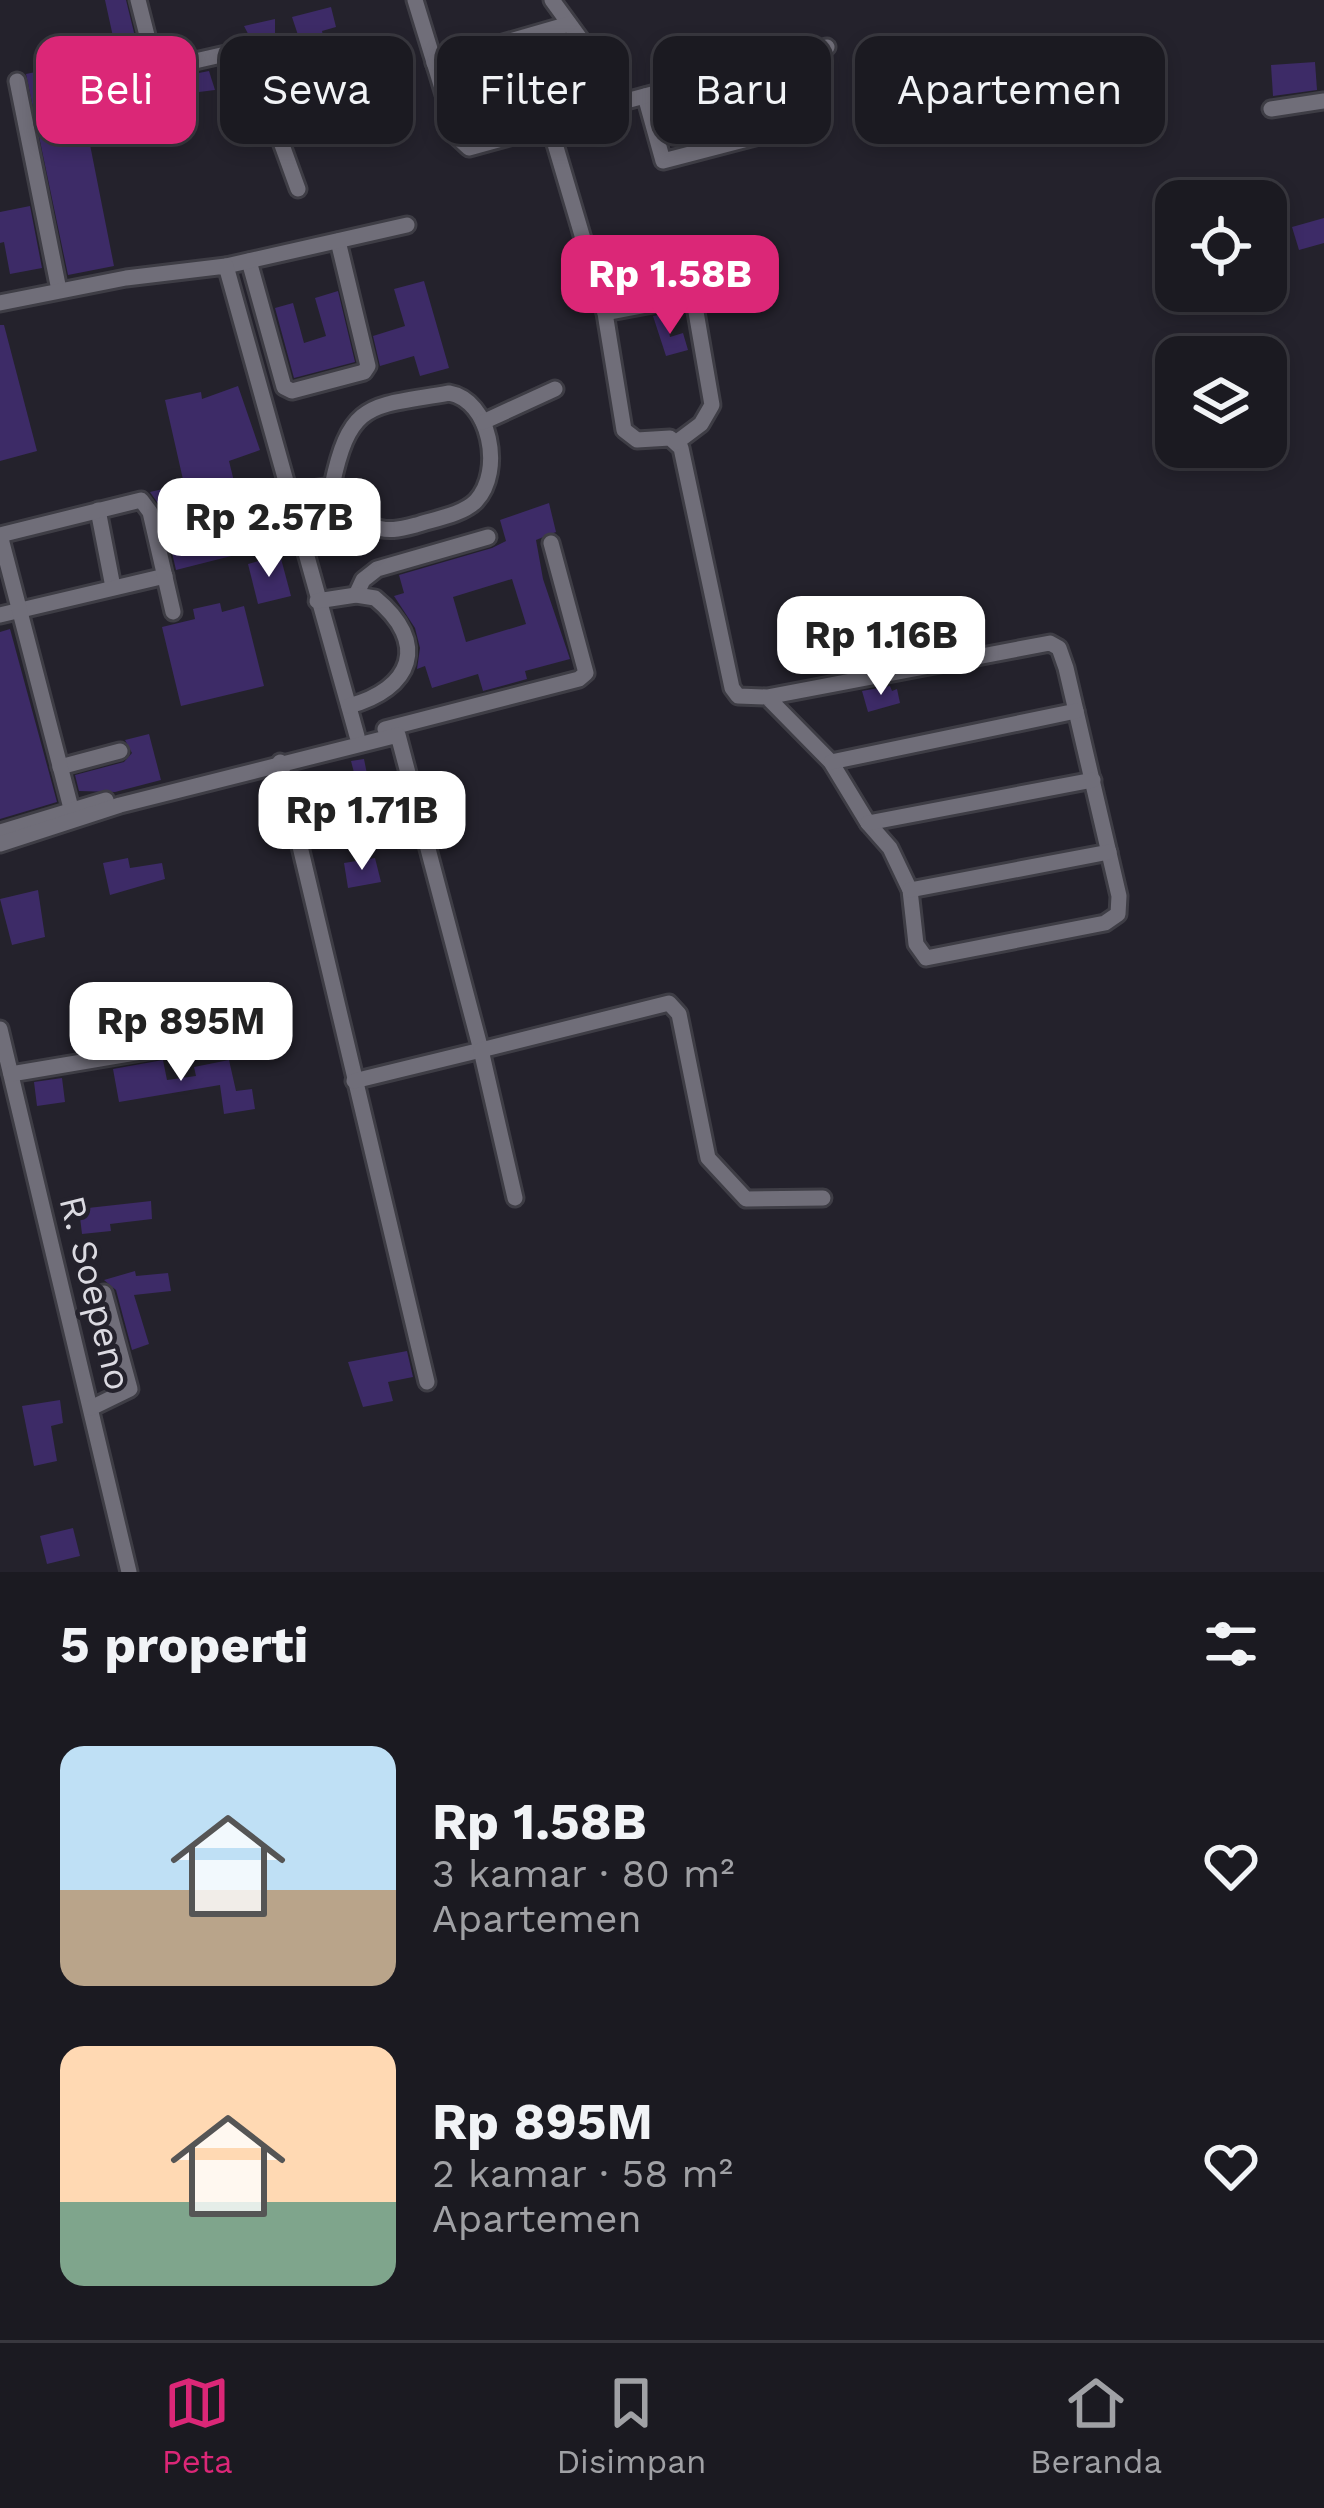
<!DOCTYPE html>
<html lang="id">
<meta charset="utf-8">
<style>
body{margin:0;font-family:"Work Sans",sans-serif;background:#24232a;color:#f1f3f6;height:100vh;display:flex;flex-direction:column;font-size:45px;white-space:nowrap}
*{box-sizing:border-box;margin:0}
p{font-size:39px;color:#a0a1a5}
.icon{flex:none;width:66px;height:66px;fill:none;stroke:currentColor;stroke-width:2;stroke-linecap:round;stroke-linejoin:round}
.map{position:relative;height:1572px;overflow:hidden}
.panel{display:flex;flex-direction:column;background:#1b1a21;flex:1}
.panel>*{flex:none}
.top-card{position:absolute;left:36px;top:36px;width:1254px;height:108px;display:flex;gap:24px}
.fabs{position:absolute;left:1155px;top:180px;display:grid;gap:24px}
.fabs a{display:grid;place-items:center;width:132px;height:132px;border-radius:24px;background:#1b1a21;box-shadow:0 6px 18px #0003,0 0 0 3px #39383f;font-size:60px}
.price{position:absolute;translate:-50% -102px;padding:0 27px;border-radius:24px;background:#fff;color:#222;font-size:39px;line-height:78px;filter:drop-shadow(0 3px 6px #0008)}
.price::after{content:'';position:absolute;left:50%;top:72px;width:36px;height:27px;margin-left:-18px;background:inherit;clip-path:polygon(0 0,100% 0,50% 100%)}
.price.on{background:#db2777;color:#fff}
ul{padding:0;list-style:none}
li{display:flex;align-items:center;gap:36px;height:300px;padding:0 60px}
li span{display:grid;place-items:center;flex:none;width:336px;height:240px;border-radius:24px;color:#555}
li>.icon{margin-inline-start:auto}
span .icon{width:144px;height:144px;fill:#fffc;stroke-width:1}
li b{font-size:51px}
h2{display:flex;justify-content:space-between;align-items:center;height:144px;padding:0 60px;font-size:51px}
.pill{padding:0 42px;border-radius:24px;background:#1b1a21;box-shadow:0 6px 18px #0003,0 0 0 3px #39383f;font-size:42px;line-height:108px}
.pill.on{background:#db2777;color:#fff}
.tab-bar{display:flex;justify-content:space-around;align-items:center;height:168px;border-top:3px solid #39383f;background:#1b1a21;font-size:33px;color:#a0a1a5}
.tab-bar a{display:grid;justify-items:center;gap:6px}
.tab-bar .on{color:#db2777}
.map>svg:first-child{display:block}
</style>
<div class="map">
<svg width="1324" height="1572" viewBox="0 0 1324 1572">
<rect width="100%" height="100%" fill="#24222c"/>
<g fill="#3d2b67" fill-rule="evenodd">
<path d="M105 0H126L138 49 117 55Z"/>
<path d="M331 7 336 27 322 31 328 57 267 70 244 26 275 19V50L302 47 292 17Z"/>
<path d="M100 61 103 81 78 84 114 266 68 275 26 74 74 64 75 74Z"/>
<path d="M1315 62 1317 90 1273 96 1271 65Z"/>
<path d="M498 65 509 95 521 92 527 110 496 122 491 119 487 105 491 104 481 76Z"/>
<path d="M209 71 215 90 175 95 173 78Z"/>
<path d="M30 206 42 268 10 274 4 242 0 243V212Z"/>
<path d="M1324 218V243L1299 250 1292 227Z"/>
<path d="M424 281 449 368 420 376 414 356 380 366 373 336 405 326 394 289Z"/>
<path d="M338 291 355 362 294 378 275 308 293 303 304 343 326 336 315 298Z"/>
<path d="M665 314 670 337 683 333 688 350 666 356 653 316Z"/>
<path d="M0 325H4L37 451 0 461Z"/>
<path d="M238 386 260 450 229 461 251 551 176 570 162 509 150 492 184 484 165 400 201 392 202 399Z"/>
<path d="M549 503 556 532 536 540 543 579 570 659 525 671 527 679 483 691 478 674 432 688 425 666 417 669 420 648 415 628 394 596 404 593 399 575 492 548 506 541 500 520ZM512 579 526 624 466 642 453 597Z"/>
<path d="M280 555 291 596 258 604 248 564Z"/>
<path d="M220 603 222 612 244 606 264 686 181 706 162 627 195 619 193 609Z"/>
<path d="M10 629 57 802 0 819V632Z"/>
<path d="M890 686 892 691 897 689 900 703 868 712 862 691Z"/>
<path d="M149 734 161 780 115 792 79 791 75 775 124 762 132 753 125 740Z"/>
<path d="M364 759 371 794 399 787 405 809 366 819 351 761Z"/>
<path d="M128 858 130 868 162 863 165 879 110 895 103 863Z"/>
<path d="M375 858 381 882 348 888 344 863Z"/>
<path d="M38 890 45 937 12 945 0 899Z"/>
<path d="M135 984 139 1007 85 1023 78 994Z"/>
<path d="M184 998 191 1030 147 1039 140 1007Z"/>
<path d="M163 1060 167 1080 196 1076 194 1067 229 1060 236 1091 252 1089 255 1109 224 1114 220 1085 119 1102 113 1069Z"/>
<path d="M62 1078 65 1102 37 1106 34 1082Z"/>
<path d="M151 1201 152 1219 110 1224 111 1231 82 1234 79 1209Z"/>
<path d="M135 1271 136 1276 168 1273 171 1291 134 1295 149 1344 132 1350 116 1290 104 1280Z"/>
<path d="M407 1351 413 1377 388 1382 393 1401 363 1407 348 1362Z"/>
<path d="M60 1400 63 1423 51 1426 57 1461 34 1466 22 1406Z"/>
<path d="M73 1528 80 1556 47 1564 40 1536Z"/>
</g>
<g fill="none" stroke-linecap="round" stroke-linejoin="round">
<g stroke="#3e3d45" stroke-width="21">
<g id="minor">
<path d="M138 0 154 63 173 66 239 51 249 54 298 189"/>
<path d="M415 0 457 137 469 148 590 115 611 105 606 74 552 0"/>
<path d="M434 63 569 24"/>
<path d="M17 81 59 290"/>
<path d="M645 96 663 161 763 135"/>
<path d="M611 105 827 47"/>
<path d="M1271 109 1324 101"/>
<path d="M550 127 605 313 624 430 637 440 670 438 681 448 732 688 738 696 767 697 1050 643 1059 648 1066 668 1119 896 1118 914 1105 923 926 958 916 944 910 890 890 848 868 823 831 762 767 697"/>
<path d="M249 261 284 387 292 391 364 372 368 366 338 241"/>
<path d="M226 266 407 225"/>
<path d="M0 303 126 278 226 266 357 736"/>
<path d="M605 313 679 299 695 306 712 405 701 424 677 442"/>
<path d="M449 393C490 400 504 471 476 501 462 515 434 519 416 525 401 529 386 533 371 525 356 516 344 499 332 486 350 399 371 407 449 393Z"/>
<path d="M483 422 555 389"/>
<path d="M287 493 332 486"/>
<path d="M98 510 113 587"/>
<path d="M356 595 363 580 377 569 488 537"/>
<path d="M317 601 356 595 375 598C430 643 412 689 349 706"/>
<path d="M0 615 165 576"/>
<path d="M385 729 579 679 586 673 551 543"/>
<path d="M280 762 427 1382"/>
<path d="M831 762 1076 711"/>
<path d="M60 767 120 751"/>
<path d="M72 812 0 535 141 500 150 512 173 612"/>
<path d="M868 823 1093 780"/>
<path d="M0 832 106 800"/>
<path d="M0 844 120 805 398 735 481 1050 354 1081"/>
<path d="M910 890 1109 852"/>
<path d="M0 1029 129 1572"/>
<path d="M11 1074 271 1030"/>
<path d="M515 1198 481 1050 669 1003 679 1014 708 1158 746 1199 823 1198"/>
<path d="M91 1408 130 1389 104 1293"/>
</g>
</g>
<use href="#minor" stroke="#706e79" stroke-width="15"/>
</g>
<g text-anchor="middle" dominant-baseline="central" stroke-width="9" stroke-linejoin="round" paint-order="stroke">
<g font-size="36" fill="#dbdae1" stroke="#24222c">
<text transform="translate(95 1293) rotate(76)">R. Soepeno</text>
</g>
</g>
</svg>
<div class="fabs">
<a><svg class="icon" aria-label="locate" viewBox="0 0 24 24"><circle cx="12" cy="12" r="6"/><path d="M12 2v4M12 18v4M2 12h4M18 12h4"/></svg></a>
<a><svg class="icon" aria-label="layers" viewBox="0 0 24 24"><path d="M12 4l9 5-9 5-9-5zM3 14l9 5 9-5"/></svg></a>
</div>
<b class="price on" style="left:670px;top:337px">Rp 1.58B</b>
<b class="price" style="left:269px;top:580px">Rp 2.57B</b>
<b class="price" style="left:881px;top:698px">Rp 1.16B</b>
<b class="price" style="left:362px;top:873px">Rp 1.71B</b>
<b class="price" style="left:181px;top:1084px">Rp 895M</b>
<div class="top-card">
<a class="pill on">Beli</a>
<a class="pill">Sewa</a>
<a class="pill">Filter</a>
<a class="pill">Baru</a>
<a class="pill">Apartemen</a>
</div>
</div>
<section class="panel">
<h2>5 properti<svg class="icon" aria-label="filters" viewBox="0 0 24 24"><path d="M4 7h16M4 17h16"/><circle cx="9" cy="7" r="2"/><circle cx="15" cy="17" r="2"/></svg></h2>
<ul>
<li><span style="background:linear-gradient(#bfe0f5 60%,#b9a48a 0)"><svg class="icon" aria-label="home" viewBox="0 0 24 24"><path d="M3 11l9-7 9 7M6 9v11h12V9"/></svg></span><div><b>Rp 1.58B</b><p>3 kamar · 80 m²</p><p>Apartemen</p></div><svg class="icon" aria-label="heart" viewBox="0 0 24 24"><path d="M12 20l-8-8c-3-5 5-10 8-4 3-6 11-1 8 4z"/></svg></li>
<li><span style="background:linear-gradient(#ffd9b3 65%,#7fa58c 0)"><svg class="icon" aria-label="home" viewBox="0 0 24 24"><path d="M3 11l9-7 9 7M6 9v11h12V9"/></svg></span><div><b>Rp 895M</b><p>2 kamar · 58 m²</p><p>Apartemen</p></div><svg class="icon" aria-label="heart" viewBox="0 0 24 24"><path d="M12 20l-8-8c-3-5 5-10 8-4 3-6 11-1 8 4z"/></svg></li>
</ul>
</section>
<nav class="tab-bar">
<a class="on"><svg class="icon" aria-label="map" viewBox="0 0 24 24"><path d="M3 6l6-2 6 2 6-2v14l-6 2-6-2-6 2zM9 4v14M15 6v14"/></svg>Peta</a>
<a><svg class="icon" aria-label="saved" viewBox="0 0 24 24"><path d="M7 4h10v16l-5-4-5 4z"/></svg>Disimpan</a>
<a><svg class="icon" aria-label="home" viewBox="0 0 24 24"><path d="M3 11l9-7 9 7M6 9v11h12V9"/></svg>Beranda</a>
</nav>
